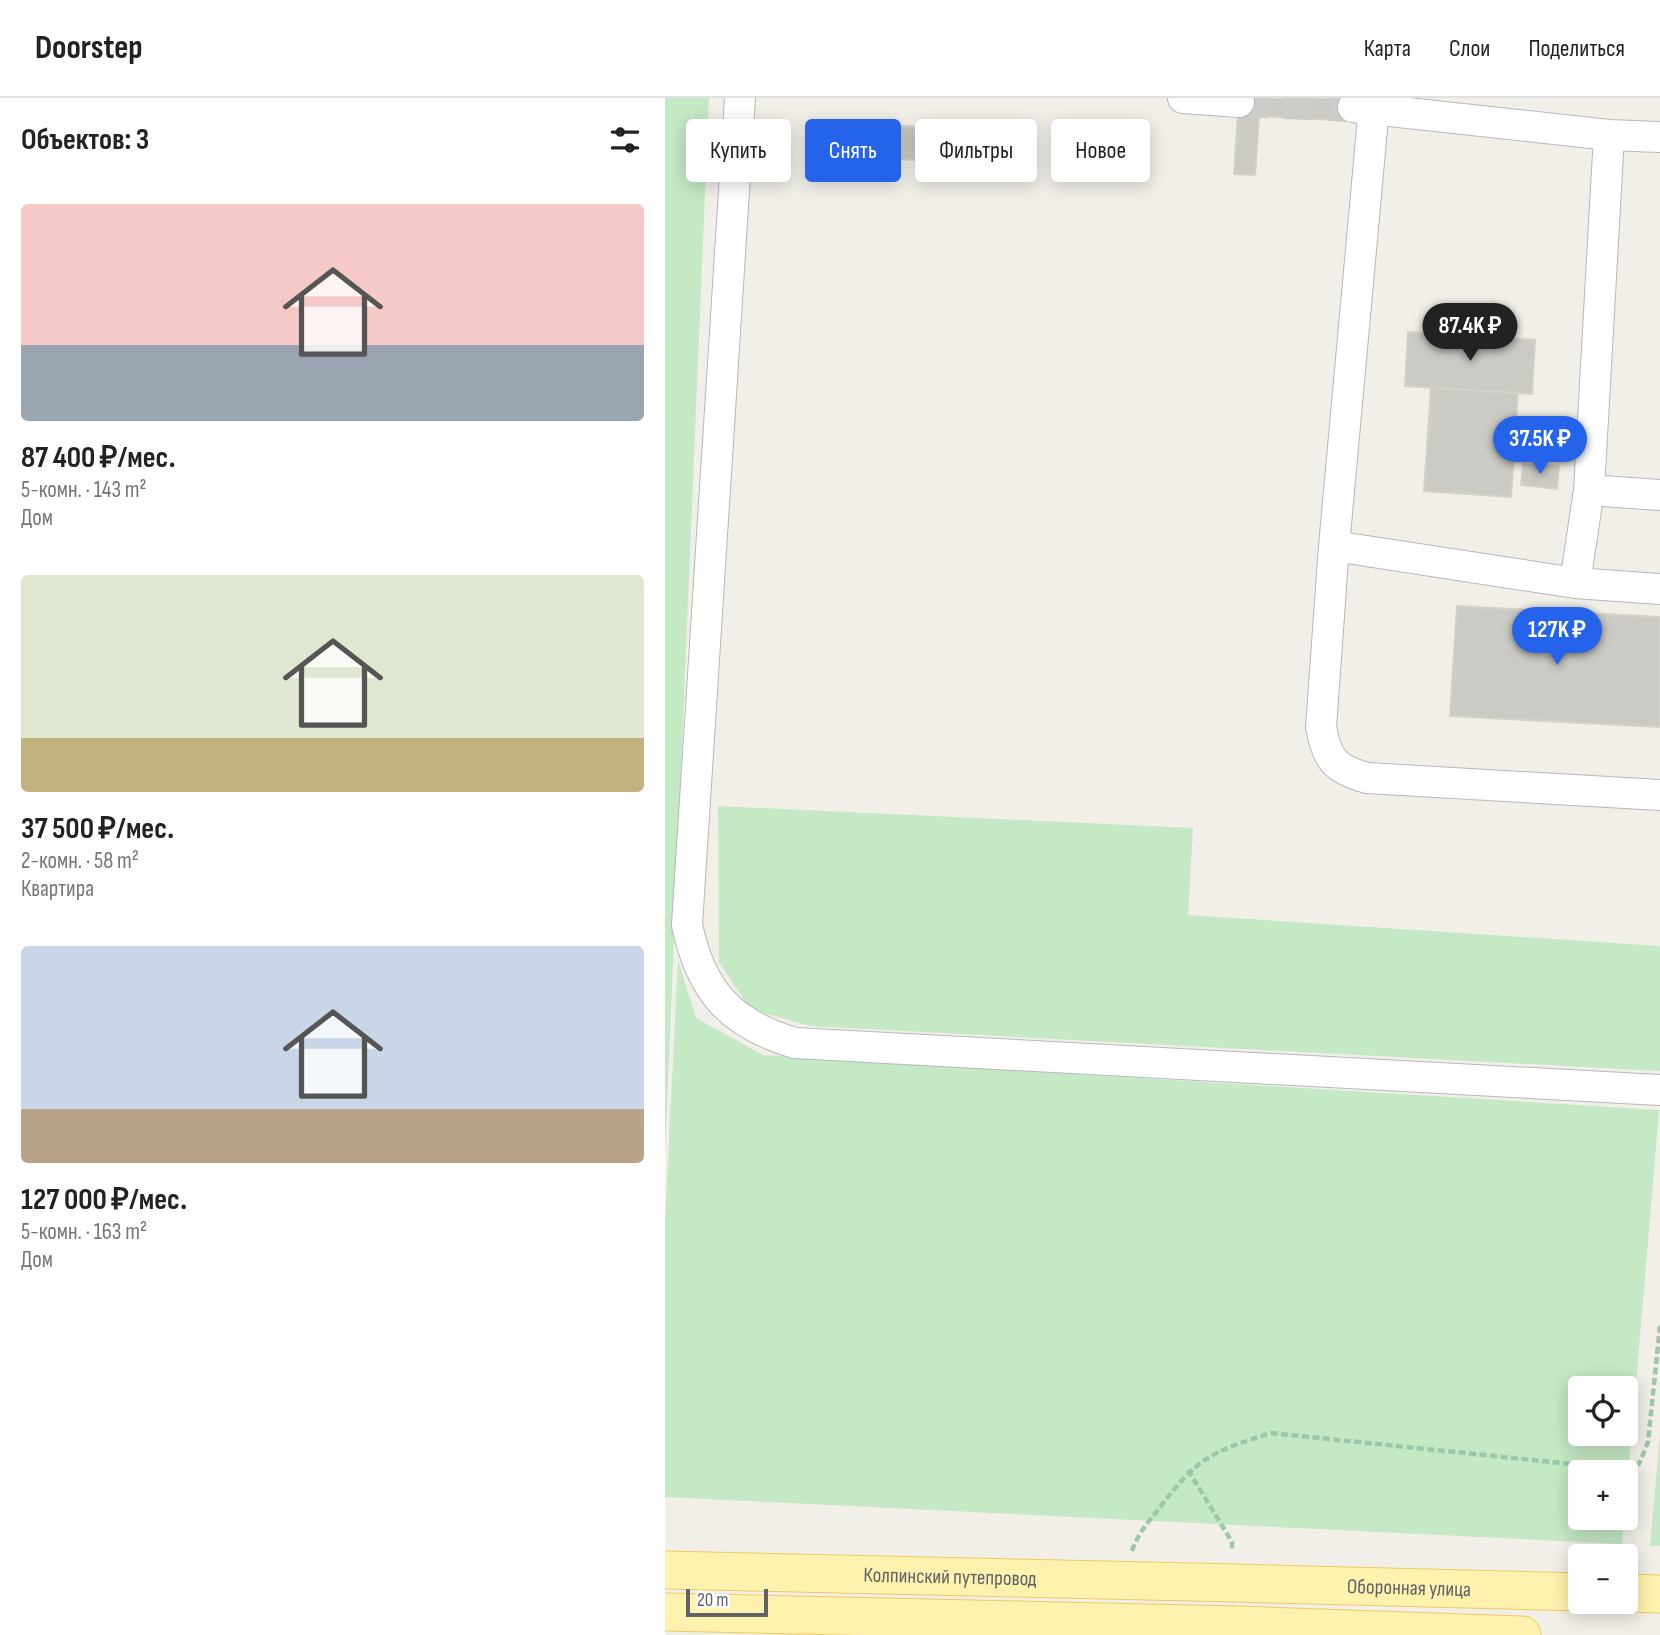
<!DOCTYPE html>
<html lang="ru">
<head>
<meta charset="utf-8">
<style>
  :root { --surface:#fff; --page:#f6f6f6; --text:#222; --muted:#767676; --line:#e0e0e0; --accent:#2563eb }
  body { margin:0; font-family:"Sofia Sans Condensed",sans-serif; background:var(--page); color:var(--text); height:100vh; display:flex; flex-direction:column; font-size:26px; white-space:nowrap }
  * { box-sizing:border-box; margin:0 }
  p { font-size:23px; color:var(--muted) }
  .icon { flex:none; width:38px; height:38px; fill:none; stroke:currentColor; stroke-width:2; stroke-linecap:round; stroke-linejoin:round }
  .map { position:relative; flex:1; overflow:hidden }
  .details { display:flex; flex-direction:column; background:var(--surface); width:665px }
  .details>* { flex:none }
  .top-card { position:absolute; left:21px; top:21px; width:665px; height:63px; display:flex; gap:14px }
  .fabs { position:absolute; left:903px; top:1278px; display:grid; gap:14px }
  .fabs a { display:grid; place-items:center; width:70px; height:70px; border-radius:7px; background:var(--surface); box-shadow:0 4px 18px #0003; font-size:35px }
  .scale { position:absolute; left:21px; bottom:18px; width:82px; box-sizing:border-box; padding-left:7px; border:4px solid #5f6368; border-top:0; font-size:19px; line-height:24px; white-space:nowrap; color:#5f6368; -webkit-text-stroke:5px #fff; paint-order:stroke }
  .price { position:absolute; translate:-50% -60px; padding:0 16px; border-radius:24px; background:var(--accent); color:#fff; font-size:23px; line-height:46px; filter:drop-shadow(0 2px 4px #0008) }
  .price::after { content:''; position:absolute; left:50%; top:42px; width:21px; height:16px; margin-left:-10px; background:inherit; clip-path:polygon(0 0,100% 0,50% 100%) }
  .price.selected { background:#222; color:#fff }
  ul { padding:0; list-style:none }
  li { display:grid; align-content:center; gap:14px; height:371px; padding:0 21px }
  li span { display:grid; place-items:center; height:217px; border-radius:7px; color:#555 }
  li>.icon { margin-inline-start:auto }
  span .icon { width:126px; height:126px; fill:#fffc; stroke-width:1 }
  li b { font-size:30px }
  h2 { display:flex; justify-content:space-between; align-items:center; height:84px; padding:0 21px; font-size:30px }
  .pill { padding:0 24px; border-radius:7px; background:var(--surface); box-shadow:0 4px 18px #0003; font-size:24px; line-height:63px }
  .pill.selected { background:var(--accent); color:#fff }
  header { display:flex; align-items:center; gap:42px; box-sizing:border-box; height:98px; padding:0 35px; background:var(--surface); border-bottom:2px solid var(--line) }
  header strong { font-size:33px }
  nav { display:flex; gap:38px; margin-inline-start:auto; font-size:24px }
  main { display:flex; flex:1; min-height:0 }
  .map>svg:first-child { display:block }
  .green { fill:#c5e8c5; fill-rule:evenodd }
  .building { fill:#cccac5; stroke:#d6d1c6; stroke-width:2 }
  .lines { fill:none; stroke-linecap:round; stroke-linejoin:round }
  .minor-tunnel { stroke:#ccccc8; stroke-width:30; stroke-dasharray:30 15; stroke-linecap:butt }
  .minor-casing { stroke:#b5b8bc; stroke-width:32 }
  .major-casing { stroke:#f2c960; stroke-width:39 }
  .path { stroke:#9cc7a9; stroke-width:4.5; stroke-dasharray:7 3.5; stroke-linecap:butt }
  .minor { stroke:#fff; stroke-width:30 }
  .major { stroke:#fff2af; stroke-width:37 }
  .major-bridge-casing { stroke:#f2c960; stroke-width:39; stroke-linecap:butt }
  .major-bridge { stroke:#fff2af; stroke-width:37 }
  .labels { text-anchor:middle; stroke-width:7; stroke-linejoin:round; paint-order:stroke }
  .street-label { font-size:21px; fill:#5f6368; stroke:#fff }
</style>
</head>
<body>
<header>
<strong>Doorstep</strong>
<nav><a>Карта</a><a>Слои</a><a>Поделиться</a></nav>
</header>
<main>
<section class="details">
<h2>Объектов: 3<svg class="icon" aria-label="filters" viewBox="0 0 24 24"><path d="M4 7h16M4 17h16"/><circle cx="9" cy="7" r="2"/><circle cx="15" cy="17" r="2"/></svg></h2>
<ul>
<li><span style="background:linear-gradient(#f6c9c9 65%,#9aa5b1 0)"><svg class="icon" aria-label="home" viewBox="0 0 24 24"><path d="M3 11l9-7 9 7M6 9v11h12V9"/></svg></span><div><b>87 400 ₽/мес.</b><p>5-комн. · 143 m²</p><p>Дом</p></div></li>
<li><span style="background:linear-gradient(#dfe7d0 75%,#c2b280 0)"><svg class="icon" aria-label="home" viewBox="0 0 24 24"><path d="M3 11l9-7 9 7M6 9v11h12V9"/></svg></span><div><b>37 500 ₽/мес.</b><p>2-комн. · 58 m²</p><p>Квартира</p></div></li>
<li><span style="background:linear-gradient(#c9d6e8 75%,#b9a48a 0)"><svg class="icon" aria-label="home" viewBox="0 0 24 24"><path d="M3 11l9-7 9 7M6 9v11h12V9"/></svg></span><div><b>127 000 ₽/мес.</b><p>5-комн. · 163 m²</p><p>Дом</p></div></li>
</ul>
</section>
<div class="map">
<svg width="995" height="1537" viewBox="0 0 995 1537">
  <rect width="100%" height="100%" fill="#f1efe8"/>
  <!-- green -->
  <path class="green" d="M 0,0 L 44,0 L 0,1055 Z
    M 53,708 L 528,730 L 523,817 L 995,848 L 995,973 L 145,928 L 85,911 L 54,864 Z
    M 13,863 L 31,920 L 98,957 L 994,1012 L 961,1405 L 961,1374 L 915,1374 L 915,1419 L 959,1419 L 957,1446 L 0,1399 L 0,1123 ZM 915,1290 L 961,1290 L 961,1335 L 915,1335 Z
    M 995,1336 L 995,1448 L 985,1448 Z"/>
  <!-- building -->
  <path class="building" d="M 574,0 L 688,0 L 687,23 L 594,18 L 590,77 L 569,76 Z
    M 207,26 L 252,29 L 250,62 L 205,59 Z
    M 743,234 L 870,242 L 867,296 L 740,288 Z
    M 766,290 L 853,295 L 846,399 L 759,393 Z
    M 858,365 L 894,368 L 892,391 L 856,387 Z
    M 792,508 L 995,519 L 995,629 L 785,618 Z"/>
  <g class="lines">
    <!-- minor-tunnel -->
    <path class="minor-tunnel" d="M 574,4 L 688,9"/>
    <!-- minor casing -->
    <g class="minor-casing">
      <path id="minor" d="M 75,0 L 22,827 C 36,893 65,926 130,945 L 995,992
        M 518,0 L 574,4
        M 688,9 L 944,37 L 995,39
        M 709,9 L 669,448 L 656,629 C 662,662 670,671 702,680 L 995,697
        M 924,392 L 995,397
        M 669,448 L 910,485 L 995,491
        M 910,485 L 924,392 L 944,37"/>
    </g>
    <!-- major casing -->
    <g class="major-casing">
      <g id="major">
        <path id="s1" d="M 571,1485 L 915,1494"/>
        <path d="M 961,1495 L 995,1496"/>
        <path d="M 571,1527 L 857,1537"/>
      </g>
    </g>
    <!-- path -->
    <path class="path" d="M 523,1372 L 567,1444 L 567,1453
      M 467,1453 C 473,1435 484,1423 496,1408 C 534,1358 547,1354 606,1335 L 945,1370 L 974,1366 L 983,1344 L 995,1228"/>
    <!-- minor -->
    <use href="#minor" class="minor"/>
    <!-- major -->
    <use href="#major" class="major"/>
    <!-- major-bridge casing -->
    <g class="major-bridge-casing">
      <g id="major-bridge">
        <path id="s2" d="M 0,1472 L 571,1485"/>
        <path d="M 0,1514 L 571,1527"/>
      </g>
    </g>
    <!-- major-bridge -->
    <use href="#major-bridge" class="major-bridge"/>
  </g>
  <g class="labels">
    <!-- street labels -->
    <g class="street-label">
      <text dy="7" stroke="none"><textPath href="#s2" startOffset="285">Колпинский путепровод</textPath></text>
      <text dy="7" stroke="none"><textPath href="#s1" startOffset="173">Оборонная улица</textPath></text>
    </g>
  </g>
</svg>
<div class="fabs">
<a><svg class="icon" aria-label="locate" viewBox="0 0 24 24"><circle cx="12" cy="12" r="6"/><path d="M12 2v4M12 18v4M2 12h4M18 12h4"/></svg></a>
<a>+</a>
<a>−</a>
</div>
<div class="scale">20 m</div>
<b class="price selected" style="left:805px;top:265px">87.4K ₽</b>
<b class="price" style="left:875px;top:378px">37.5K ₽</b>
<b class="price" style="left:892px;top:569px">127K ₽</b>
<div class="top-card">
<a class="pill">Купить</a>
<a class="pill selected">Снять</a>
<a class="pill">Фильтры</a>
<a class="pill">Новое</a>
</div>
</div>
</main>
</body>
</html>
